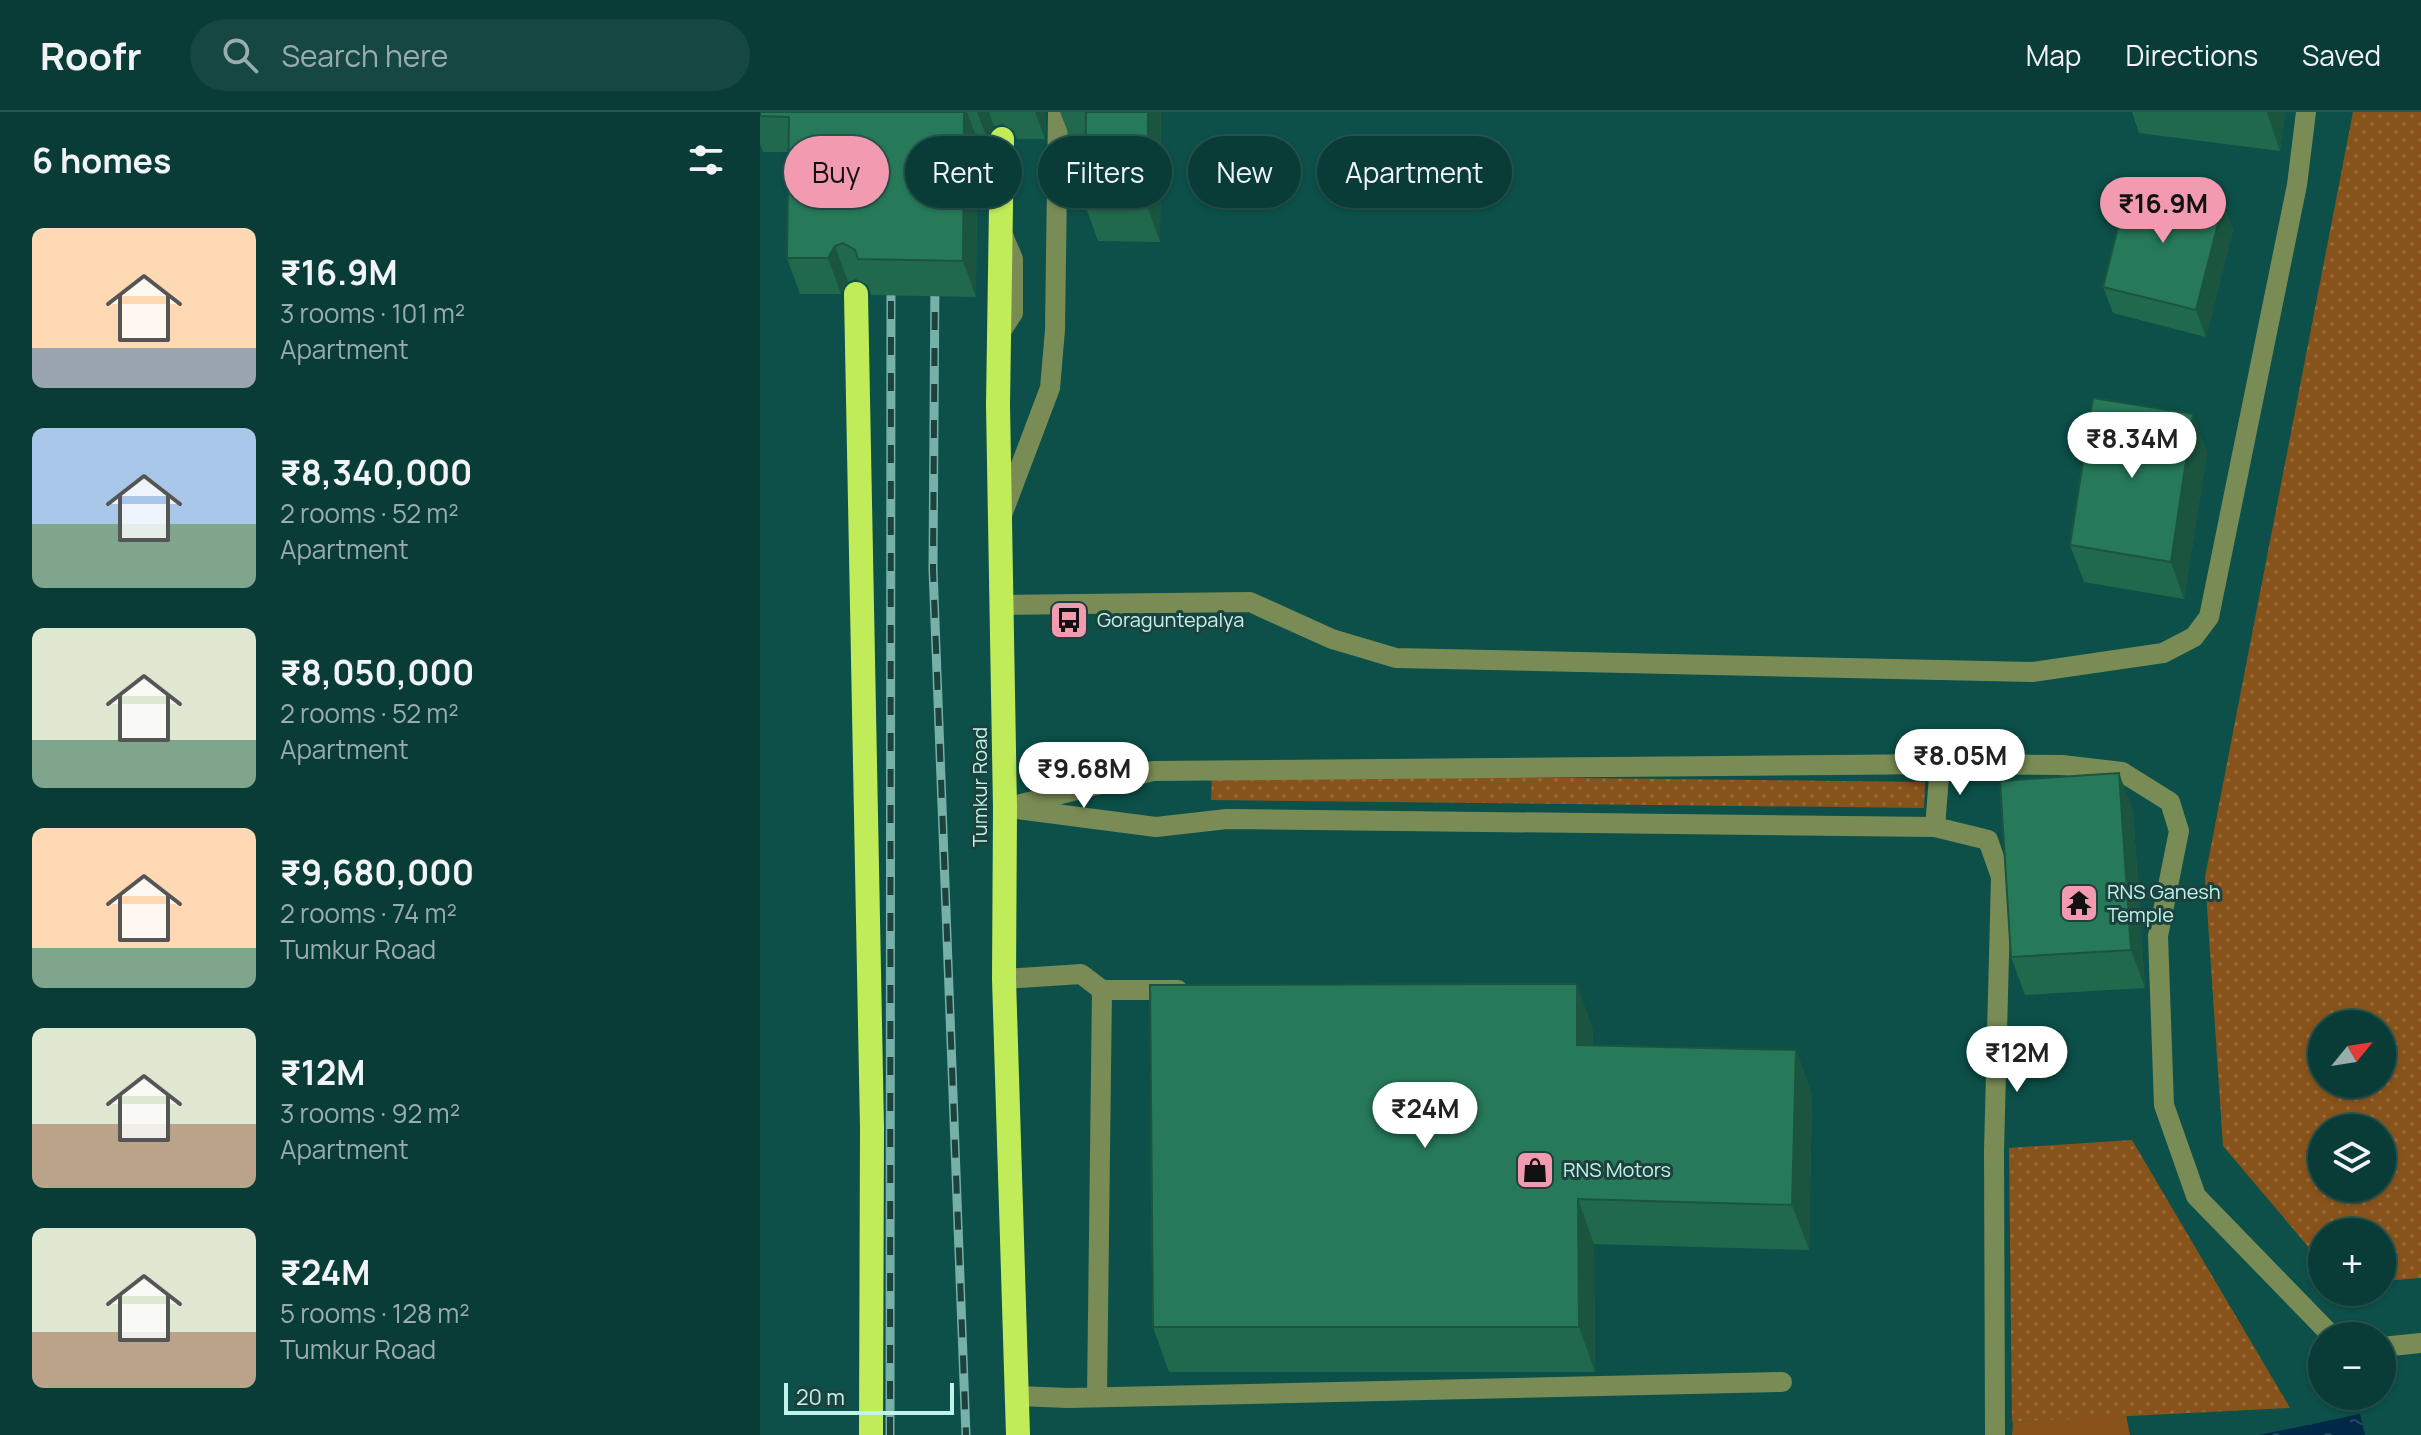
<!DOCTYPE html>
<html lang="en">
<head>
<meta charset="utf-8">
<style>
  :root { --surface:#093c37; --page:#174742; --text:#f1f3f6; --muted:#99adad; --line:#295652; --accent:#f29aaf }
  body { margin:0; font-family:Manrope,sans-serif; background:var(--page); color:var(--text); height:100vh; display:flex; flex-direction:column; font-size:30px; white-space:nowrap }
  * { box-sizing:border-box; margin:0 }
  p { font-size:26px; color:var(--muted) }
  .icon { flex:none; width:44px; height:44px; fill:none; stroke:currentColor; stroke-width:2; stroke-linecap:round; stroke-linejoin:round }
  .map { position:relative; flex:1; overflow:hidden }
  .drawer { display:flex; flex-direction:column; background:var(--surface); width:760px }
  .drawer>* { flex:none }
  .guide { position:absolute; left:24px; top:24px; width:760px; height:72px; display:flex; gap:16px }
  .needle { width:52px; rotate:60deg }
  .buttons { position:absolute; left:1548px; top:898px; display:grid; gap:16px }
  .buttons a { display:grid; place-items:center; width:88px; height:88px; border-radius:50%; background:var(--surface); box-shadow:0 2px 6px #0004,0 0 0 2px var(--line); font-size:40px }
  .scale { position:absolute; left:24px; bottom:20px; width:170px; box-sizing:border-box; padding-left:8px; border:4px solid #c0f4eb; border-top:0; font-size:22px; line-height:28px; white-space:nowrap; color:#c0f4eb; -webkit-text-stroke:6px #1d423d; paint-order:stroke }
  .price { position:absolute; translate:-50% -68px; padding:0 18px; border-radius:28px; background:#fff; color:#222; font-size:26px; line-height:52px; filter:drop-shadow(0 2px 4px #0008) }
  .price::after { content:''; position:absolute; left:50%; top:48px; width:24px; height:18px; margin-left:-12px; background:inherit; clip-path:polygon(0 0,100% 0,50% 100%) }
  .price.on { background:var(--accent); color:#111 }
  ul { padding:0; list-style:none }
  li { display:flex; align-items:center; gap:24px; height:200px; padding:0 32px }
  li span { display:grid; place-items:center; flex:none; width:224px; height:160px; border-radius:12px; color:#555 }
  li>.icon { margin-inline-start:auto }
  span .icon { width:96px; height:96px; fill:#fffc; stroke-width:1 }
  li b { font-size:34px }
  h2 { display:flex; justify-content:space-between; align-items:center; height:96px; padding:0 32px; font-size:34px }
  .chip { padding:0 28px; border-radius:36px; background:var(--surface); box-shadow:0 2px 6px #0004,0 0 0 2px var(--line); font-size:28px; line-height:72px }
  .chip.on { background:var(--accent); color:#111 }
  header { display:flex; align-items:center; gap:48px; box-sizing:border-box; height:112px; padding:0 40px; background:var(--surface); border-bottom:2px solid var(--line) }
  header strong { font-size:38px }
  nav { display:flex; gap:44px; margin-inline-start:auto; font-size:28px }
  .search { width:560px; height:72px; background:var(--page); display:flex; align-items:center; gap:20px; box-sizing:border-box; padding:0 28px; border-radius:44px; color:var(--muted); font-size:30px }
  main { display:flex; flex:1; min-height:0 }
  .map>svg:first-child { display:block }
  .grass { fill:#87531b }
  .park { fill:url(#park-dots); fill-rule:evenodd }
  .water { fill:url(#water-ripples) }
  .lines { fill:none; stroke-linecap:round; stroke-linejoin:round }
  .minor { stroke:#7a8c56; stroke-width:20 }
  .highway { stroke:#c1ec5a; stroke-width:24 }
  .rail-casing { stroke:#76b0a8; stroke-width:9 }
  .rail { stroke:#1d423d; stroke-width:6; stroke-dasharray:18; stroke-linecap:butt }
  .wall { fill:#21694d }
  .shaded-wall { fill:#1b553f }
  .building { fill:#267a5a; stroke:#1b553f; stroke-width:2 }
  .labels { text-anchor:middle; stroke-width:6; stroke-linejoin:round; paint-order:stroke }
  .poi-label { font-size:20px; fill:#c0f4eb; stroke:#1d423d; text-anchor:start }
  .street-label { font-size:20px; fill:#c0f4eb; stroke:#1d423d }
</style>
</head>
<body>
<header>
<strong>Roofr</strong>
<div class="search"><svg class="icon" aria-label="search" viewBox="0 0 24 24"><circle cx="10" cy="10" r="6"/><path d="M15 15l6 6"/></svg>Search here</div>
<nav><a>Map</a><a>Directions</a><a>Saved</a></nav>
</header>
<main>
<section class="drawer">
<h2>6 homes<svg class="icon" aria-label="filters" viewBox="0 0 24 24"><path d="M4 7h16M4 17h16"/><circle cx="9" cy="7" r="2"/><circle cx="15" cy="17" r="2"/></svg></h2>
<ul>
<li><span style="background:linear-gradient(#ffd9b3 75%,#9aa5b1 0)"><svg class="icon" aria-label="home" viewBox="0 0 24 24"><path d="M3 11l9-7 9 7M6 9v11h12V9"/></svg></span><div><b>₹16.9M</b><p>3 rooms · 101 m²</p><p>Apartment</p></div></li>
<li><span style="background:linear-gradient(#a9c7e8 60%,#7fa58c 0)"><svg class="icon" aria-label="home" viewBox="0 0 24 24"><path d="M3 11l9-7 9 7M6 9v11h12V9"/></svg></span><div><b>₹8,340,000</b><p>2 rooms · 52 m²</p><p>Apartment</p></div></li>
<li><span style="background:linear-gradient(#dfe7d0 70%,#7fa58c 0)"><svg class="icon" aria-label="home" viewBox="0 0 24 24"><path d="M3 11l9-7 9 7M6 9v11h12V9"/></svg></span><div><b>₹8,050,000</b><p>2 rooms · 52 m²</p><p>Apartment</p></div></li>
<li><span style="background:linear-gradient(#ffd9b3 75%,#7fa58c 0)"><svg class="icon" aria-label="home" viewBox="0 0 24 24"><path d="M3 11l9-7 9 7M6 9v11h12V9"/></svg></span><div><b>₹9,680,000</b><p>2 rooms · 74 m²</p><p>Tumkur Road</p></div></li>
<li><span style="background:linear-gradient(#dfe7d0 60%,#b9a48a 0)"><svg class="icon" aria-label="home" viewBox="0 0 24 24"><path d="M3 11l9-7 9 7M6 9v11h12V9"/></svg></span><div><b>₹12M</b><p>3 rooms · 92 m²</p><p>Apartment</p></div></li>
<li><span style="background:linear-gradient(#dfe7d0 65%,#b9a48a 0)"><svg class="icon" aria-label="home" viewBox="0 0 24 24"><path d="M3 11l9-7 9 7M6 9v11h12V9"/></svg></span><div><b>₹24M</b><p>5 rooms · 128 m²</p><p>Tumkur Road</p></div></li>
</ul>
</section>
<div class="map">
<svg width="1661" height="1323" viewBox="0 0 1661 1323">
  <defs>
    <pattern id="park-dots" width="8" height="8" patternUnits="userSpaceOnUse" patternTransform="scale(2)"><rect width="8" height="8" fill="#87531b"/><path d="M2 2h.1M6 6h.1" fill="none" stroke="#966c3c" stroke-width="1.8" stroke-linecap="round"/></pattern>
    <pattern id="water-ripples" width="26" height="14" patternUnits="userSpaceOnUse" patternTransform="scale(2)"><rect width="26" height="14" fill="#002947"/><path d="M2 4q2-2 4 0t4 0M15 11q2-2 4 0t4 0" fill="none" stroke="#234962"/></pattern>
  </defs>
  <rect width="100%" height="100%" fill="#0c5049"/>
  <!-- grass -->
  <path class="grass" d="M 1366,1303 L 1370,1323 L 1252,1323 L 1253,1310 Z"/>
  <!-- park -->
  <path class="park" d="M 1593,0 L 1661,0 L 1661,1166 L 1622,1169 L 1622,1120 L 1562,1120 L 1562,1151 L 1463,1034 L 1445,765 ZM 1562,912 L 1622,912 L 1622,972 L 1562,972 ZM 1562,1016 L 1622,1016 L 1622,1076 L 1562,1076 Z
    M 452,662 L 1165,670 L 1164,696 L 451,688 Z
    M 1372,1028 L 1530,1296 L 1252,1310 L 1249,1036 Z"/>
  <!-- water -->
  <path class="water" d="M 1600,1302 L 1605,1323 L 1499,1323 Z"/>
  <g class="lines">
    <!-- minor -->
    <path class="minor" d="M 240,221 L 253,201 L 253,147 L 242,121
      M 242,403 L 290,276 L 295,218 L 298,0
      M 242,493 L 490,490 L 572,527 L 636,546 L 1272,560 L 1403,541 L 1434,525 L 1449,505 L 1537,73 L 1546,0
      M 245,696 L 393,659 L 1180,652 L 1302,653 L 1362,660 L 1410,690 L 1419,719 L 1398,824 L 1404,993 L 1436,1084 L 1572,1224
      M 257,697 L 396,715 L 467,707 L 1175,715 L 1228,728 L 1241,765 L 1234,1039 L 1235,1323
      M 1175,715 L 1180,652
      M 244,867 L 321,862 L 342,878 L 337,1285
      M 342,878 L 418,878
      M 1622,1235 L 1661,1231
      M 258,1284 L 308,1286 L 1022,1270"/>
    <!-- highway -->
    <path class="highway" d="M 242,27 L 238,293 L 245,696 L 244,867 L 258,1323
      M 96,182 L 112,1016 L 111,1323"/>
    <!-- rail casing -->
    <g class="rail-casing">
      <path id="rail" d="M 175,164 L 173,457 L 206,1323
        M 130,1323 L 131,159"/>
    </g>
    <!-- rail -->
    <use href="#rail" class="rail"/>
  </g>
  <!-- wall -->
  <path class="wall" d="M 0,0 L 286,0 L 285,27 L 257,27 L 254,19 L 243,12 L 234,14 L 227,26 L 217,26 L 216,185 L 111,183 L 108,173 L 96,167 L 88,170 L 81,182 L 40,182 L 27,146 L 28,40 L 3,40 L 0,32 Z
    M 300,0 L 401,0 L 400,130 L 338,129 L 325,93 L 325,28 L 311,28 Z
    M 1372,0 L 1525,0 L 1520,39 L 1379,21 Z
    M 1463,92 L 1473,118 L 1446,225 L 1353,201 L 1343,175 Z
    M 1447,340 L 1424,487 L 1324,470 L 1310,433 Z
    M 1373,699 L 1385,876 L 1265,883 L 1251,845 Z
    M 833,917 L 833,933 L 1036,938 L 1052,983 L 1049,1138 L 834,1132 L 835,1260 L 409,1260 L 393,1215 Z"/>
  <!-- shaded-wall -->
  <path class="shaded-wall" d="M 204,0 L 207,0 L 217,26 L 216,185 L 203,149 Z
    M 217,0 L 229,0 L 234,14 L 227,26 Z
    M 275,0 L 286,0 L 285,27 Z
    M 388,0 L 401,0 L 400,130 L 387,94 Z
    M 1507,0 L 1525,0 L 1520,39 L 1507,1 Z
    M 1463,92 L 1473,118 L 1446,225 L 1436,198 Z
    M 75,134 L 88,170 L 81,182 L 68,146 Z
    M 1433,302 L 1447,340 L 1424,487 L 1411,450 Z
    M 1359,661 L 1373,699 L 1385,876 L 1371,838 Z
    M 817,872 L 833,917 L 834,978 L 817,933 Z
    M 1036,938 L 1052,983 L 1049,1138 L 1032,1093 Z
    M 818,1087 L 834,1132 L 835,1260 L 819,1215 Z"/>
  <!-- building -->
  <path class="building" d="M 0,0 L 204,0 L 203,149 L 98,147 L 95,138 L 83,131 L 75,134 L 68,146 L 27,146 L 29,5 L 0,4 Z
    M 326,0 L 388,0 L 387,94 L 325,93 Z
    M 1370,68 L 1463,92 L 1436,198 L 1343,175 Z
    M 1333,286 L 1433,302 L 1411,450 L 1310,433 Z
    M 1359,661 L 1371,838 L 1251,845 L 1240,669 Z
    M 817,872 L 817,933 L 1036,938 L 1032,1093 L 818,1087 L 819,1215 L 393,1215 L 390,873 Z"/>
  <!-- icons -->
  <defs>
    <g id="bus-square" transform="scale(2)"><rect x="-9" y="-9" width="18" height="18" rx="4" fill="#f29aaf" stroke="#1d423d"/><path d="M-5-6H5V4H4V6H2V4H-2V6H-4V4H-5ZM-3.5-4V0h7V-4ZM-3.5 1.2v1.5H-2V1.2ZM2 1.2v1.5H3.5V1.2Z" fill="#111"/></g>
    <g id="temple-square" transform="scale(2)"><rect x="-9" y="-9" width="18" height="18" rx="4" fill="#f29aaf" stroke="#1d423d"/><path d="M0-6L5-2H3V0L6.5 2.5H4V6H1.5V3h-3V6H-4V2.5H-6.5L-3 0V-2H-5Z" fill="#111"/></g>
    <g id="shop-square" transform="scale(2)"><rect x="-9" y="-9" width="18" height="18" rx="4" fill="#f29aaf" stroke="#1d423d"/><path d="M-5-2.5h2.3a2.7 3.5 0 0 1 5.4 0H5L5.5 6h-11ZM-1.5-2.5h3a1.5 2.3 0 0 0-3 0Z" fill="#111"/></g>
  </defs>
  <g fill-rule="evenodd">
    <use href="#bus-square" x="309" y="508"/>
    <use href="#temple-square" x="1319" y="791"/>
    <use href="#shop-square" x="775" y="1058"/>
  </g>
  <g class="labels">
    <!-- poi labels -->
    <g class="poi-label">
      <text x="337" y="515">Goraguntepalya</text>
      <text x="1347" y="787">RNS Ganesh<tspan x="1347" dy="23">Temple</tspan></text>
      <text x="803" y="1065">RNS Motors</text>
    </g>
    <!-- street labels -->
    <g class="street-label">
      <text transform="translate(220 675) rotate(-90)" y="7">Tumkur Road</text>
    </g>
  </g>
</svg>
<div class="buttons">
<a><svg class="needle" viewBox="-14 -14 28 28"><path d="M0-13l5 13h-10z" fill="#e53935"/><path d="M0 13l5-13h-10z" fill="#99adad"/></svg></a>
<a><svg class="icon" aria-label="layers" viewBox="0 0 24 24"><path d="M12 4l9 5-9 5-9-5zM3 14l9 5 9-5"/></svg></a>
<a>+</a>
<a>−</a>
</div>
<div class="scale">20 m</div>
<b class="price on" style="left:1403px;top:133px">₹16.9M</b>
<b class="price" style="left:1372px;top:368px">₹8.34M</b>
<b class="price" style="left:1200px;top:685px">₹8.05M</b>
<b class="price" style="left:324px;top:698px">₹9.68M</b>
<b class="price" style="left:1257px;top:982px">₹12M</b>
<b class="price" style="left:665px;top:1038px">₹24M</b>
<div class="guide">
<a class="chip on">Buy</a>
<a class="chip">Rent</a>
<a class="chip">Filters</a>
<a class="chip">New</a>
<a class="chip">Apartment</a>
</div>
</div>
</main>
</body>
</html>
